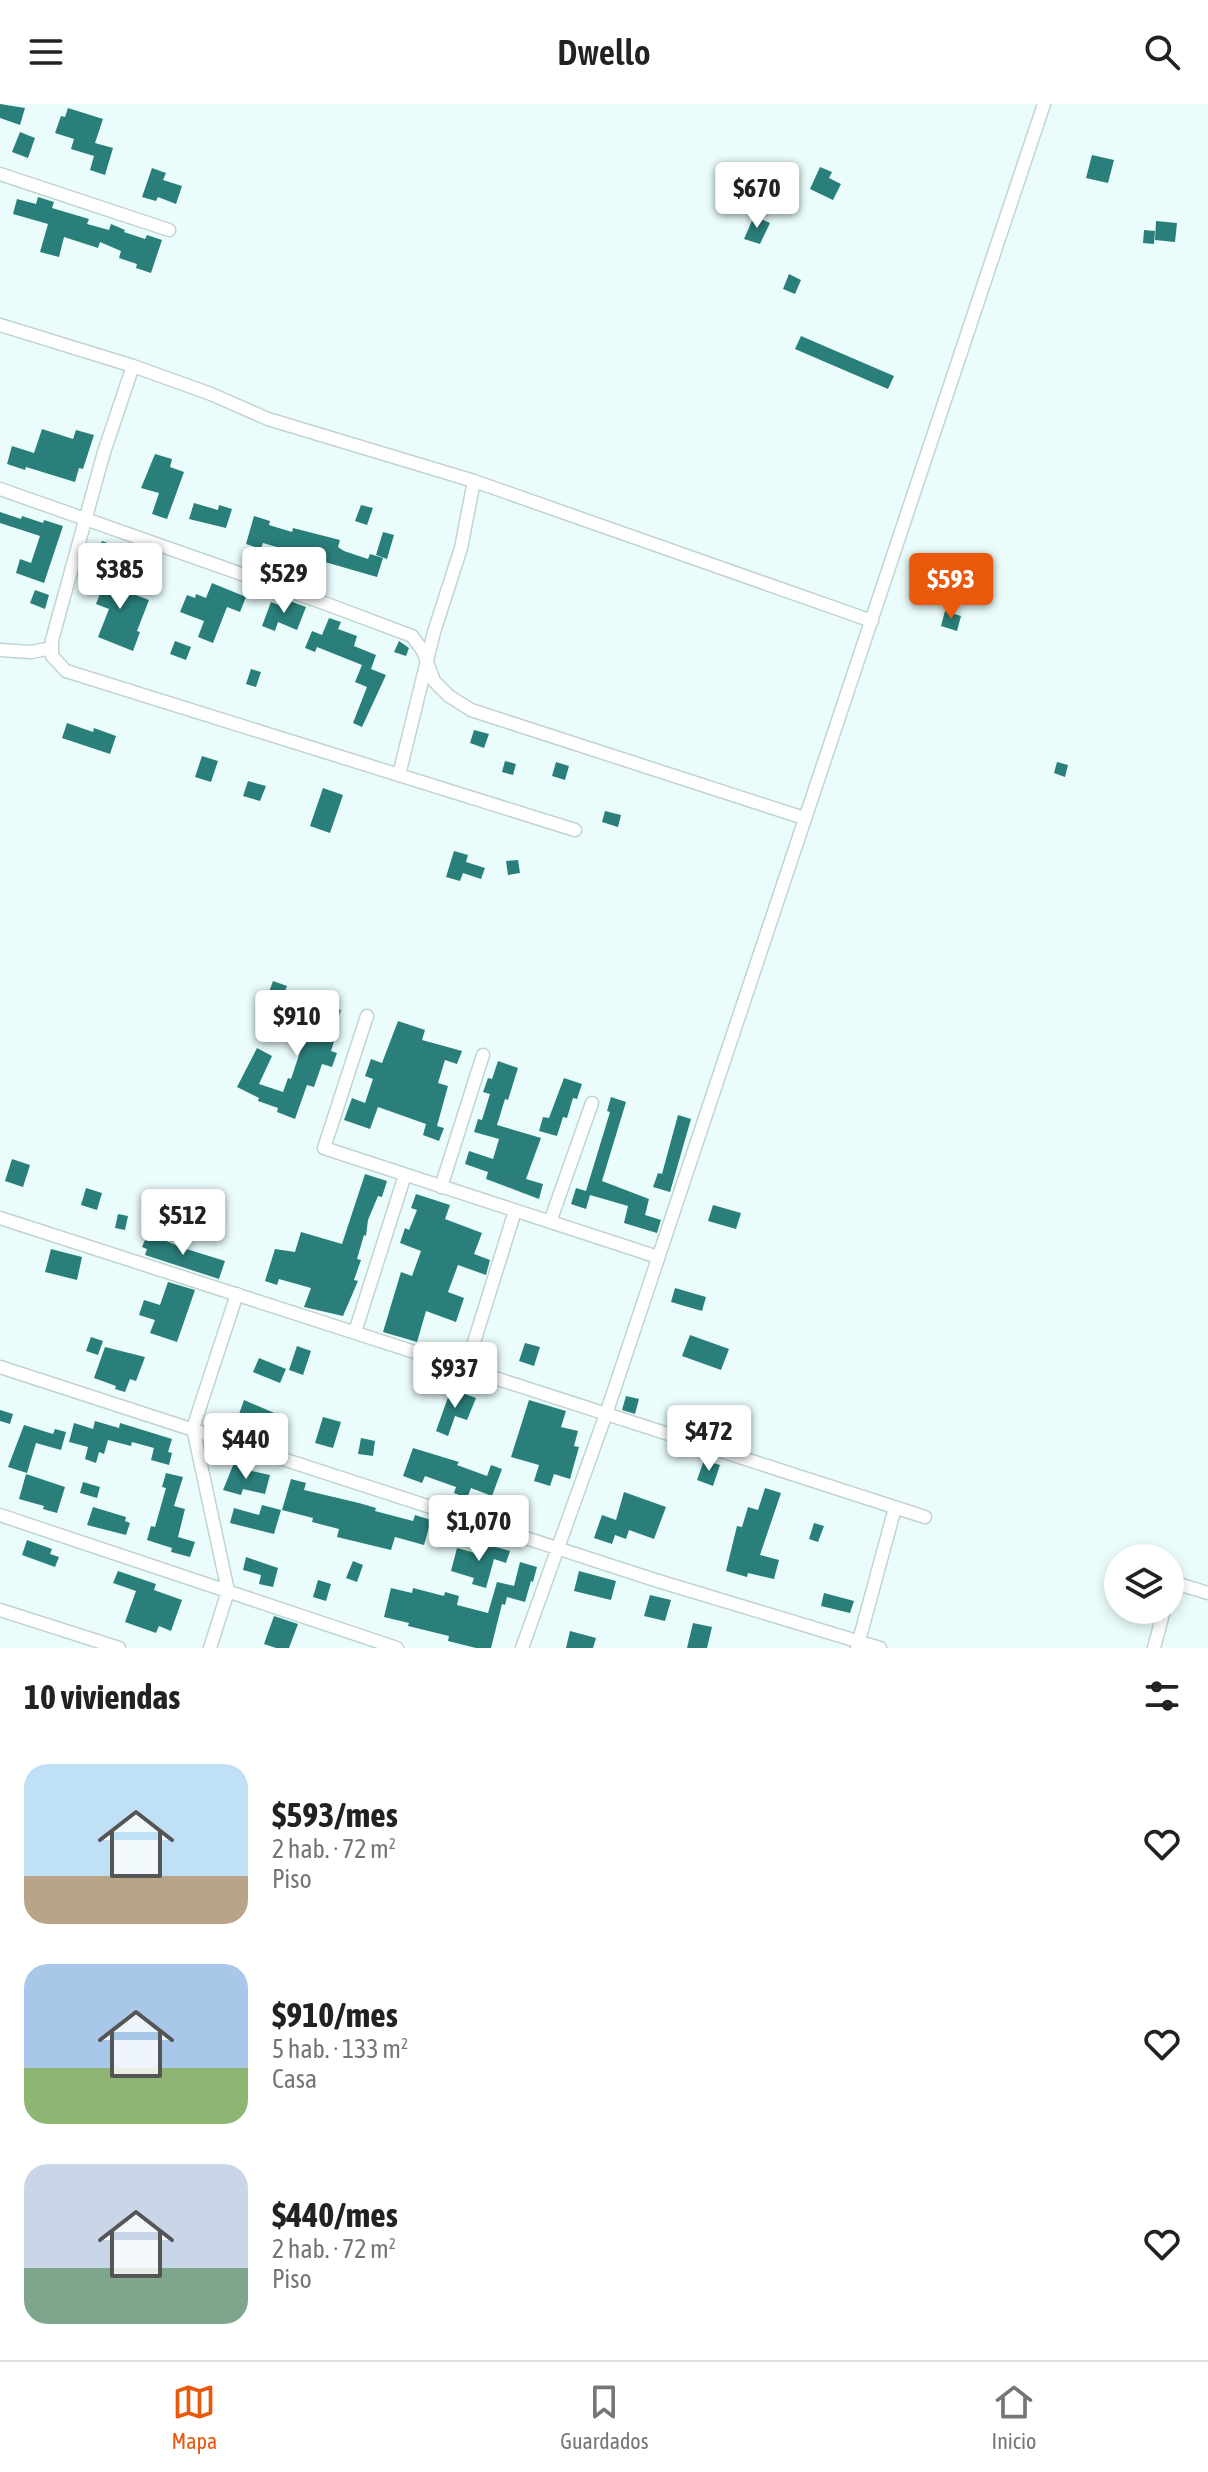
<!DOCTYPE html>
<html lang="es">
<head>
<meta charset="utf-8">
<style>
  :root { --surface:#fff; --page:#f6f6f6; --text:#222; --muted:#767676; --line:#e0e0e0; --accent:#ea580c }
  body { margin:0; font-family:"Asap Condensed",sans-serif; background:var(--page); color:var(--text); height:100vh; display:flex; flex-direction:column; font-size:30px; white-space:nowrap }
  * { box-sizing:border-box; margin:0 }
  p { font-size:26px; color:var(--muted) }
  .icon { flex:none; width:44px; height:44px; fill:none; stroke:currentColor; stroke-width:2; stroke-linecap:round; stroke-linejoin:round }
  .map { position:relative; height:1544px; overflow:hidden }
  .drawer { display:flex; flex-direction:column; background:var(--surface); flex:1 }
  .drawer>* { flex:none }
  .buttons { position:absolute; left:1104px; top:1440px; display:grid; gap:16px }
  .buttons a { display:grid; place-items:center; width:80px; height:80px; border-radius:50%; background:var(--surface); box-shadow:0 4px 12px #0003; font-size:40px }
  .price { position:absolute; translate:-50% -68px; padding:0 18px; border-radius:8px; background:#fff; color:#222; font-size:26px; line-height:52px; filter:drop-shadow(0 2px 4px #0008) }
  .price::after { content:''; position:absolute; left:50%; top:48px; width:24px; height:18px; margin-left:-12px; background:inherit; clip-path:polygon(0 0,100% 0,50% 100%) }
  .price.on { background:var(--accent); color:#fff }
  ul { padding:0; list-style:none }
  li { display:flex; align-items:center; gap:24px; height:200px; padding:0 24px }
  li span { display:grid; place-items:center; flex:none; width:224px; height:160px; border-radius:24px; color:#555 }
  li>.icon { margin-inline-start:auto }
  span .icon { width:96px; height:96px; fill:#fffc; stroke-width:1 }
  li b { font-size:34px }
  h2 { display:flex; justify-content:space-between; align-items:center; height:96px; padding:0 24px; font-size:34px }
  header { display:flex; justify-content:space-between; align-items:center; height:104px; padding:0 24px; background:var(--surface); font-size:36px; font-weight:600 }
  .dock { display:flex; justify-content:space-around; align-items:center; height:112px; border-top:2px solid var(--line); background:var(--surface); font-size:22px; color:var(--muted) }
  .dock a { display:grid; justify-items:center; gap:4px }
  .dock .on { color:var(--accent) }
  .map>svg:first-child { display:block }
  .building { fill:#2a7f7a }
  .lines { fill:none; stroke-linecap:round; stroke-linejoin:round }
  .street-casing { stroke:#c1d4d2; stroke-width:15 }
  .street { stroke:#fff; stroke-width:12 }
</style>
</head>
<body>
<header><svg class="icon" aria-label="menu" viewBox="0 0 24 24"><path d="M4 6h16M4 12h16M4 18h16"/></svg>Dwello<svg class="icon" aria-label="search" viewBox="0 0 24 24"><circle cx="10" cy="10" r="6"/><path d="M15 15l6 6"/></svg></header>
<div class="map">
<svg width="1208" height="1544" viewBox="0 0 1208 1544">
  <rect width="100%" height="100%" fill="#eafdfc"/>
  <!-- building -->
  <path class="building" d="M 0,0 L 25,4 L 20,21 L 0,14 Z
    M 68,4 L 103,15 L 95,39 L 113,44 L 105,71 L 90,66 L 94,52 L 71,45 L 74,35 L 55,29 L 61,12 L 65,13 Z
    M 20,28 L 35,34 L 28,54 L 12,48 Z
    M 1092,51 L 1114,56 L 1108,79 L 1086,74 Z
    M 820,63 L 832,68 L 829,74 L 841,80 L 833,96 L 810,85 Z
    M 152,64 L 166,69 L 163,76 L 182,82 L 176,100 L 158,93 L 156,97 L 142,93 Z
    M 38,93 L 54,98 L 52,104 L 89,115 L 87,120 L 109,126 L 111,120 L 125,126 L 124,128 L 145,135 L 147,131 L 162,136 L 151,169 L 136,164 L 137,160 L 119,154 L 121,147 L 100,138 L 98,144 L 64,133 L 59,153 L 40,148 L 48,120 L 13,110 L 17,95 L 36,100 Z
    M 754,112 L 770,119 L 760,140 L 744,135 Z
    M 1156,117 L 1177,119 L 1175,138 L 1155,136 Z
    M 1144,126 L 1155,127 L 1154,140 L 1143,139 Z
    M 789,170 L 801,176 L 795,190 L 783,185 Z
    M 801,232 L 894,272 L 888,285 L 795,245 Z
    M 42,325 L 73,335 L 76,326 L 94,331 L 83,365 L 79,364 L 75,378 L 26,363 L 25,366 L 7,360 L 12,342 L 34,349 Z
    M 155,350 L 172,355 L 170,363 L 184,368 L 167,415 L 152,410 L 159,389 L 141,384 Z
    M 194,399 L 218,406 L 219,401 L 232,405 L 226,424 L 189,415 Z
    M 361,401 L 373,404 L 367,421 L 355,417 Z
    M 0,408 L 21,415 L 22,412 L 43,419 L 44,416 L 63,422 L 44,479 L 16,469 L 20,455 L 31,459 L 40,432 L 0,419 Z
    M 254,412 L 270,417 L 269,421 L 292,428 L 293,424 L 340,436 L 338,443 L 344,447 L 368,455 L 370,450 L 383,454 L 377,473 L 325,458 L 326,455 L 302,448 L 301,450 L 263,439 L 261,445 L 246,440 Z
    M 383,428 L 394,431 L 387,455 L 376,451 Z
    M 102,437 L 118,443 L 113,456 L 97,450 Z
    M 106,460 L 123,466 L 117,484 L 149,496 L 137,527 L 140,528 L 133,547 L 98,533 L 109,505 L 96,500 L 104,479 L 100,477 Z
    M 212,479 L 246,493 L 240,508 L 227,503 L 213,539 L 198,533 L 204,517 L 180,508 L 187,491 L 195,494 L 196,490 L 206,494 Z
    M 35,486 L 49,491 L 45,505 L 30,499 Z
    M 287,496 L 306,503 L 297,526 L 278,518 L 275,527 L 262,522 L 271,498 L 284,503 Z
    M 945,507 L 961,512 L 957,527 L 941,522 Z
    M 329,514 L 341,518 L 338,525 L 357,532 L 354,542 L 376,551 L 371,565 L 386,571 L 362,623 L 353,619 L 367,583 L 355,578 L 362,561 L 317,543 L 315,548 L 305,544 L 312,527 L 322,531 Z
    M 175,537 L 191,543 L 186,556 L 170,550 Z
    M 399,537 L 409,544 L 406,552 L 394,548 Z
    M 251,565 L 261,568 L 256,583 L 246,580 Z
    M 67,619 L 93,628 L 94,624 L 116,632 L 110,650 L 62,634 Z
    M 474,626 L 489,630 L 484,644 L 470,639 Z
    M 202,652 L 218,657 L 211,678 L 195,673 Z
    M 505,657 L 516,660 L 513,671 L 502,668 Z
    M 556,658 L 569,662 L 565,676 L 552,672 Z
    M 1057,658 L 1068,661 L 1065,673 L 1054,669 Z
    M 248,677 L 266,682 L 260,697 L 243,692 Z
    M 323,684 L 343,691 L 330,729 L 310,722 Z
    M 605,707 L 621,711 L 618,723 L 602,718 Z
    M 454,747 L 468,751 L 466,758 L 485,764 L 481,775 L 463,769 L 460,777 L 446,773 Z
    M 518,756 L 520,769 L 508,771 L 506,757 Z
    M 273,877 L 287,882 L 282,895 L 268,891 Z
    M 309,896 L 341,906 L 335,924 L 338,925 L 331,947 L 337,949 L 332,963 L 322,960 L 314,983 L 307,981 L 295,1015 L 277,1008 L 278,1004 L 258,997 L 259,994 L 237,983 L 257,944 L 272,952 L 259,980 L 283,988 L 288,974 L 291,975 L 306,930 L 277,920 L 282,905 L 304,912 Z
    M 398,917 L 425,926 L 422,936 L 462,947 L 457,960 L 445,956 L 438,979 L 448,982 L 437,1022 L 444,1024 L 439,1037 L 423,1031 L 426,1020 L 378,1003 L 370,1025 L 344,1016 L 352,994 L 365,999 L 373,975 L 365,972 L 371,955 L 382,959 Z
    M 498,957 L 518,964 L 508,996 L 505,995 L 497,1021 L 541,1034 L 526,1075 L 543,1080 L 539,1095 L 486,1075 L 488,1068 L 465,1060 L 469,1047 L 493,1055 L 499,1035 L 474,1028 L 478,1015 L 482,1016 L 490,990 L 483,988 L 488,974 L 492,975 Z
    M 564,974 L 582,980 L 577,995 L 573,994 L 567,1014 L 563,1013 L 557,1032 L 539,1027 L 543,1013 L 549,1014 Z
    M 611,993 L 626,998 L 602,1077 L 649,1095 L 645,1111 L 661,1116 L 657,1129 L 624,1119 L 628,1102 L 590,1091 L 586,1105 L 571,1100 L 576,1084 L 586,1087 L 610,1008 L 607,1007 Z
    M 678,1011 L 691,1015 L 670,1088 L 653,1083 L 658,1069 L 662,1070 Z
    M 12,1055 L 30,1061 L 23,1083 L 5,1077 Z
    M 365,1070 L 387,1077 L 382,1093 L 378,1092 L 368,1116 L 366,1132 L 364,1131 L 357,1155 L 361,1156 L 354,1176 L 358,1177 L 343,1212 L 304,1203 L 311,1184 L 279,1175 L 277,1181 L 265,1177 L 275,1145 L 295,1148 L 301,1128 L 342,1140 Z
    M 86,1084 L 102,1089 L 97,1106 L 81,1101 Z
    M 416,1090 L 450,1101 L 445,1115 L 482,1129 L 474,1150 L 490,1156 L 486,1171 L 458,1161 L 448,1188 L 464,1194 L 456,1218 L 426,1207 L 417,1238 L 383,1228 L 401,1168 L 412,1172 L 421,1147 L 400,1139 L 405,1124 L 409,1126 L 417,1106 L 411,1104 Z
    M 713,1101 L 741,1109 L 736,1125 L 708,1117 Z
    M 118,1110 L 128,1112 L 125,1126 L 115,1124 Z
    M 148,1129 L 180,1143 L 225,1157 L 219,1175 L 145,1151 L 147,1145 L 142,1143 Z
    M 51,1145 L 82,1153 L 77,1176 L 45,1168 Z
    M 168,1178 L 195,1186 L 177,1238 L 150,1229 L 155,1216 L 139,1211 L 144,1196 L 160,1201 Z
    M 675,1184 L 706,1193 L 702,1207 L 671,1198 Z
    M 690,1231 L 729,1245 L 721,1266 L 682,1252 Z
    M 91,1233 L 103,1237 L 98,1251 L 86,1247 Z
    M 525,1239 L 540,1243 L 534,1262 L 519,1257 Z
    M 297,1242 L 311,1247 L 303,1271 L 289,1266 Z
    M 105,1243 L 145,1253 L 136,1277 L 130,1275 L 125,1288 L 115,1285 L 116,1282 L 94,1274 Z
    M 259,1254 L 286,1265 L 280,1279 L 253,1268 Z
    M 451,1285 L 476,1294 L 467,1316 L 455,1312 L 448,1332 L 436,1327 Z
    M 626,1292 L 639,1295 L 635,1310 L 622,1306 Z
    M 244,1296 L 279,1311 L 274,1328 L 237,1316 Z
    M 529,1296 L 566,1307 L 561,1323 L 578,1327 L 574,1342 L 579,1343 L 570,1375 L 554,1370 L 550,1382 L 534,1377 L 539,1361 L 511,1353 Z
    M 0,1306 L 13,1310 L 10,1320 L 0,1317 Z
    M 323,1313 L 341,1318 L 333,1344 L 315,1339 Z
    M 95,1317 L 119,1324 L 120,1319 L 172,1335 L 168,1348 L 172,1349 L 169,1361 L 151,1356 L 154,1344 L 132,1338 L 131,1342 L 108,1336 L 104,1350 L 99,1348 L 96,1359 L 85,1355 L 88,1343 L 69,1338 L 74,1319 L 93,1325 Z
    M 24,1321 L 53,1330 L 55,1325 L 66,1328 L 61,1346 L 36,1339 L 27,1369 L 8,1363 Z
    M 361,1334 L 375,1337 L 373,1352 L 358,1350 Z
    M 413,1344 L 459,1358 L 457,1361 L 487,1372 L 491,1361 L 502,1365 L 492,1392 L 471,1384 L 467,1394 L 454,1389 L 456,1383 L 425,1372 L 422,1379 L 403,1372 Z
    M 704,1356 L 720,1361 L 713,1382 L 697,1376 Z
    M 234,1359 L 248,1363 L 247,1366 L 270,1371 L 265,1390 L 243,1385 L 241,1391 L 223,1386 Z
    M 166,1369 L 183,1373 L 174,1402 L 185,1405 L 178,1433 L 195,1438 L 190,1453 L 171,1448 L 172,1444 L 147,1436 L 151,1422 L 155,1423 L 166,1384 L 162,1383 Z
    M 26,1370 L 65,1383 L 57,1409 L 43,1405 L 44,1402 L 19,1395 Z
    M 291,1375 L 306,1379 L 304,1386 L 359,1399 L 376,1404 L 375,1407 L 413,1417 L 415,1411 L 431,1416 L 424,1441 L 395,1433 L 391,1446 L 337,1433 L 339,1425 L 312,1418 L 313,1414 L 282,1406 Z
    M 83,1378 L 100,1383 L 97,1394 L 80,1389 Z
    M 765,1384 L 781,1389 L 760,1451 L 779,1456 L 774,1475 L 748,1469 L 747,1473 L 726,1467 L 737,1422 L 742,1423 L 748,1403 L 758,1406 Z
    M 624,1388 L 666,1403 L 654,1435 L 629,1426 L 626,1435 L 615,1431 L 612,1440 L 594,1434 L 602,1411 L 616,1416 Z
    M 262,1401 L 281,1406 L 274,1430 L 230,1419 L 234,1404 L 259,1411 Z
    M 93,1403 L 126,1413 L 125,1417 L 130,1419 L 126,1431 L 87,1421 Z
    M 814,1419 L 824,1422 L 818,1438 L 809,1435 Z
    M 27,1436 L 52,1445 L 50,1450 L 59,1453 L 55,1463 L 22,1451 Z
    M 478,1438 L 510,1447 L 506,1459 L 494,1455 L 486,1484 L 472,1480 L 474,1474 L 451,1467 L 457,1444 L 475,1449 Z
    M 246,1453 L 278,1464 L 273,1483 L 259,1480 L 261,1471 L 243,1466 Z
    M 353,1457 L 363,1461 L 357,1478 L 346,1474 Z
    M 520,1458 L 537,1463 L 533,1478 L 531,1477 L 525,1498 L 507,1493 L 505,1501 L 502,1500 L 491,1544 L 476,1544 L 448,1537 L 449,1532 L 408,1522 L 409,1519 L 384,1513 L 391,1484 L 412,1489 L 413,1484 L 444,1492 L 445,1488 L 459,1492 L 457,1501 L 488,1509 L 497,1478 L 514,1482 Z
    M 118,1467 L 156,1480 L 154,1486 L 182,1496 L 171,1527 L 159,1522 L 156,1529 L 125,1518 L 136,1487 L 113,1479 Z
    M 579,1467 L 616,1477 L 611,1496 L 574,1487 Z
    M 318,1476 L 331,1480 L 326,1497 L 313,1493 Z
    M 824,1489 L 854,1497 L 850,1509 L 821,1502 Z
    M 650,1491 L 671,1496 L 665,1517 L 644,1512 Z
    M 274,1512 L 298,1520 L 289,1544 L 276,1544 L 264,1540 Z
    M 693,1519 L 712,1523 L 707,1544 L 687,1544 Z
    M 570,1527 L 596,1534 L 593,1544 L 566,1544 Z"/>
  <g class="lines">
    <!-- street casing -->
    <g class="street-casing">
      <path id="street" d="M 0,70 L 169,126
        M 0,221 L 133,262 L 211,290 L 268,315 L 474,377 L 872,517
        M 133,262 L 104,348 L 52,536 L 52,552 L 66,567 L 575,726
        M 0,385 L 324,499 L 412,532 L 423,547 L 434,577 L 449,592 L 471,606 L 804,714
        M 0,546 L 31,548 L 52,544
        M 399,671 L 434,528 L 461,444 L 474,377
        M 367,912 L 324,1044 L 658,1153
        M 441,1083 L 483,951
        M 0,1114 L 925,1413
        M 550,1118 L 592,999
        M 355,1228 L 405,1071
        M 0,1263 L 655,1476 L 880,1544
        M 466,1264 L 515,1107
        M 0,1411 L 397,1544
        M 1170,1485 L 1172,1478 L 1208,1489
        M 0,1506 L 119,1544
        M 210,1544 L 228,1487 L 193,1324 L 237,1190
        M 522,1544 L 606,1310 L 1044,0
        M 857,1544 L 895,1404
        M 1154,1544 L 1164,1506"/>
    </g>
    <!-- street -->
    <use href="#street" class="street"/>
  </g>
</svg>
<div class="buttons">
<a><svg class="icon" aria-label="layers" viewBox="0 0 24 24"><path d="M12 4l9 5-9 5-9-5zM3 14l9 5 9-5"/></svg></a>
</div>
<b class="price" style="left:757px;top:126px">$670</b>
<b class="price" style="left:120px;top:507px">$385</b>
<b class="price" style="left:284px;top:511px">$529</b>
<b class="price on" style="left:951px;top:517px">$593</b>
<b class="price" style="left:297px;top:954px">$910</b>
<b class="price" style="left:183px;top:1153px">$512</b>
<b class="price" style="left:455px;top:1306px">$937</b>
<b class="price" style="left:709px;top:1369px">$472</b>
<b class="price" style="left:246px;top:1377px">$440</b>
<b class="price" style="left:479px;top:1459px">$1,070</b>
</div>
<section class="drawer">
<h2>10 viviendas<svg class="icon" aria-label="filters" viewBox="0 0 24 24"><path d="M4 7h16M4 17h16"/><circle cx="9" cy="7" r="2"/><circle cx="15" cy="17" r="2"/></svg></h2>
<ul>
<li><span style="background:linear-gradient(#bfe0f5 70%,#b9a48a 0)"><svg class="icon" aria-label="home" viewBox="0 0 24 24"><path d="M3 11l9-7 9 7M6 9v11h12V9"/></svg></span><div><b>$593/mes</b><p>2 hab. · 72 m²</p><p>Piso</p></div><svg class="icon" aria-label="heart" viewBox="0 0 24 24"><path d="M12 20l-8-8c-3-5 5-10 8-4 3-6 11-1 8 4z"/></svg></li>
<li><span style="background:linear-gradient(#a9c7e8 65%,#8fb573 0)"><svg class="icon" aria-label="home" viewBox="0 0 24 24"><path d="M3 11l9-7 9 7M6 9v11h12V9"/></svg></span><div><b>$910/mes</b><p>5 hab. · 133 m²</p><p>Casa</p></div><svg class="icon" aria-label="heart" viewBox="0 0 24 24"><path d="M12 20l-8-8c-3-5 5-10 8-4 3-6 11-1 8 4z"/></svg></li>
<li><span style="background:linear-gradient(#c9d6e8 65%,#7fa58c 0)"><svg class="icon" aria-label="home" viewBox="0 0 24 24"><path d="M3 11l9-7 9 7M6 9v11h12V9"/></svg></span><div><b>$440/mes</b><p>2 hab. · 72 m²</p><p>Piso</p></div><svg class="icon" aria-label="heart" viewBox="0 0 24 24"><path d="M12 20l-8-8c-3-5 5-10 8-4 3-6 11-1 8 4z"/></svg></li>
</ul>
</section>
<nav class="dock">
<a class="on"><svg class="icon" aria-label="map" viewBox="0 0 24 24"><path d="M3 6l6-2 6 2 6-2v14l-6 2-6-2-6 2zM9 4v14M15 6v14"/></svg>Mapa</a>
<a><svg class="icon" aria-label="saved" viewBox="0 0 24 24"><path d="M7 4h10v16l-5-4-5 4z"/></svg>Guardados</a>
<a><svg class="icon" aria-label="home" viewBox="0 0 24 24"><path d="M3 11l9-7 9 7M6 9v11h12V9"/></svg>Inicio</a>
</nav>
</body>
</html>
